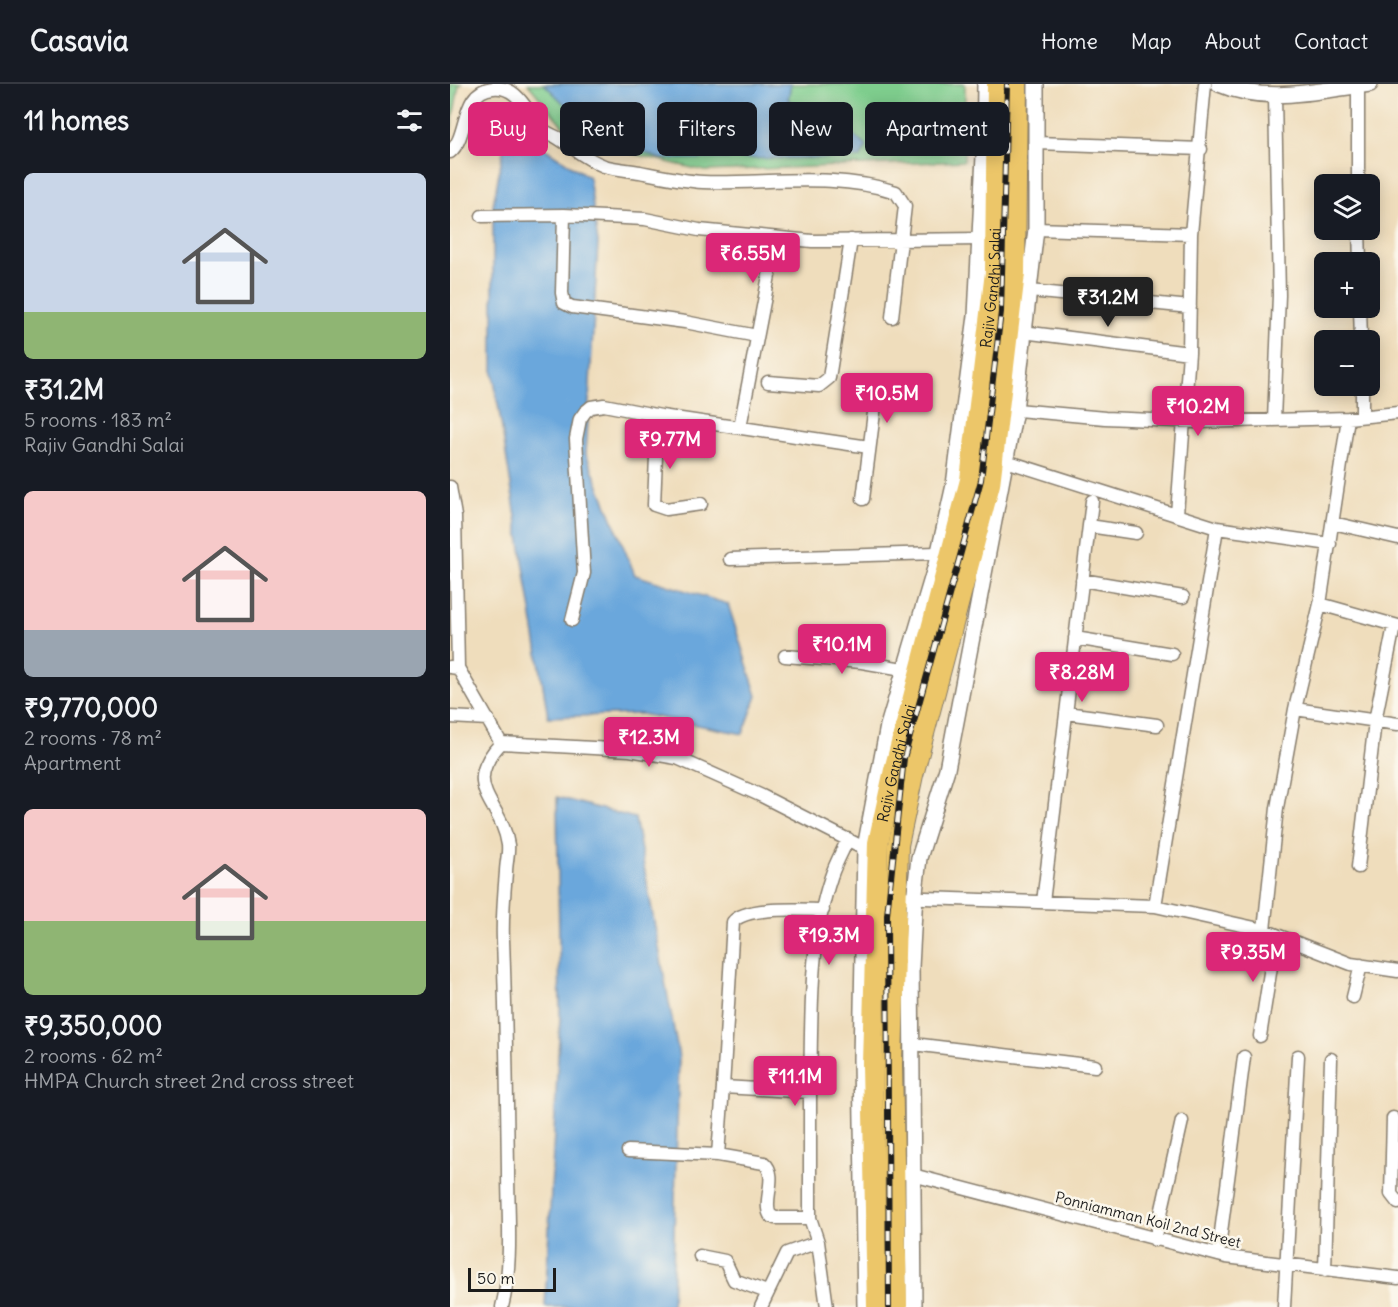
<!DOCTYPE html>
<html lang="en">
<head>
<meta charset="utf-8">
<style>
  :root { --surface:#171b24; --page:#20242c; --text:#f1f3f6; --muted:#9ea1a6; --line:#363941; --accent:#db2777 }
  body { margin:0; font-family:Delius,sans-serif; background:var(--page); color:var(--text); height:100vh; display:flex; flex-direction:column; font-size:22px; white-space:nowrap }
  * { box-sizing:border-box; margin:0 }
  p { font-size:20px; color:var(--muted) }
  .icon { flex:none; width:33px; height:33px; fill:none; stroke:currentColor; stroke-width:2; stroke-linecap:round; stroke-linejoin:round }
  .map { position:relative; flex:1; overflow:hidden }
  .side { display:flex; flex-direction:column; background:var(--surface); width:450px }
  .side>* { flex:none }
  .top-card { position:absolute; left:18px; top:18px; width:570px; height:54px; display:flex; gap:12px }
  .controls { position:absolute; left:864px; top:90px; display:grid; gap:12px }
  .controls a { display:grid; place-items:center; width:66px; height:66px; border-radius:9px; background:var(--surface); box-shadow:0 3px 15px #0003; font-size:30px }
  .scale { position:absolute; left:18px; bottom:15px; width:88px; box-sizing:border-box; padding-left:6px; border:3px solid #1c1c1c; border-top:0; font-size:16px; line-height:21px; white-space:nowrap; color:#1c1c1c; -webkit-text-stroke:4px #fbf7ec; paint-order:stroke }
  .price { position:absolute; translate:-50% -51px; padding:0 14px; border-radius:6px; background:var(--accent); color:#fff; font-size:20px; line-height:39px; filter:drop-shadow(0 2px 3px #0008) }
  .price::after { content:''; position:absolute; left:50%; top:36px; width:18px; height:14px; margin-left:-9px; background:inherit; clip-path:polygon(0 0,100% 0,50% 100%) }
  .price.current { background:#222; color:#fff }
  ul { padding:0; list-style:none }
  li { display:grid; align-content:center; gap:12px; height:318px; padding:0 24px }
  li span { display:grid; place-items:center; height:186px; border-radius:9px; color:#555 }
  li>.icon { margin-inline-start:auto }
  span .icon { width:108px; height:108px; fill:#fffc; stroke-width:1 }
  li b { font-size:26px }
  h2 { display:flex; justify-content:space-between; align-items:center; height:72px; padding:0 24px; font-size:26px }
  .chip { padding:0 21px; border-radius:9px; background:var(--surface); box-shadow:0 3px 15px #0003; font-size:21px; line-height:54px }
  .chip.current { background:var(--accent); color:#fff }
  header { display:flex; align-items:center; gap:36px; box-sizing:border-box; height:84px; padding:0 30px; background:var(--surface); border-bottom:2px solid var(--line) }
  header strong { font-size:28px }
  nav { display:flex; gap:33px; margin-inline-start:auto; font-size:21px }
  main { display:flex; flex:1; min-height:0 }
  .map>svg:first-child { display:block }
  .green { fill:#7ecd8d; stroke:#4d7454; stroke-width:1.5 }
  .water { fill:#6ba7dc; stroke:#44627c; stroke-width:1.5 }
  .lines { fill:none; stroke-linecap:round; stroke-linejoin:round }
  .minor-casing { stroke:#867c6c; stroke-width:15 }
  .tertiary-casing { stroke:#867c6c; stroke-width:18 }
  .primary-casing { stroke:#867c6c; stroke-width:22 }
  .minor { stroke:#fff; stroke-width:12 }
  .tertiary { stroke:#fff; stroke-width:15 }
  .primary { stroke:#ecc669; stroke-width:20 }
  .rail-casing { stroke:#1c1c1c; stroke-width:6 }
  .rail { stroke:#fbf7ec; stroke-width:4; stroke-dasharray:11; stroke-linecap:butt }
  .labels { text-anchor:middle; stroke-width:5; stroke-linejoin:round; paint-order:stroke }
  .street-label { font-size:15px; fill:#1c1c1c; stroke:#fbf7ec }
</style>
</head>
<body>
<header>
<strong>Casavia</strong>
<nav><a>Home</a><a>Map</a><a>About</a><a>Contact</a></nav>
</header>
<main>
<section class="side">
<h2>11 homes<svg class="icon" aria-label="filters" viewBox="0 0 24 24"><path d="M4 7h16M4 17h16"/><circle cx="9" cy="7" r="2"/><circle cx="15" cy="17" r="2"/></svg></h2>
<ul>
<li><span style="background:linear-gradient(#c9d6e8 75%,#8fb573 0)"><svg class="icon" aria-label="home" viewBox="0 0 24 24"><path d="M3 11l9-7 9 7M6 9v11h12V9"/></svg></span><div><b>₹31.2M</b><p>5 rooms · 183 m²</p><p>Rajiv Gandhi Salai</p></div></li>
<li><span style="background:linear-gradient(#f6c9c9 75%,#9aa5b1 0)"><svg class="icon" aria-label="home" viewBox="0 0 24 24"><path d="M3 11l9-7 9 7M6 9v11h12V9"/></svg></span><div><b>₹9,770,000</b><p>2 rooms · 78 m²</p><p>Apartment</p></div></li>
<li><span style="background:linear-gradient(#f6c9c9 60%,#8fb573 0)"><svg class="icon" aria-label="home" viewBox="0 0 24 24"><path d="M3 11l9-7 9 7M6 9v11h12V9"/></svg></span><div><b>₹9,350,000</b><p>2 rooms · 62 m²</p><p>HMPA Church street 2nd cross street</p></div></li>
</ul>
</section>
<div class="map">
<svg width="948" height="1223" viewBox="0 0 948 1223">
  <rect width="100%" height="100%" fill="#fbf7ec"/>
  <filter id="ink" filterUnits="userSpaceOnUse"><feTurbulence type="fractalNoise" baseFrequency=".0167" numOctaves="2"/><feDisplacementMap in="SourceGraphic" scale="12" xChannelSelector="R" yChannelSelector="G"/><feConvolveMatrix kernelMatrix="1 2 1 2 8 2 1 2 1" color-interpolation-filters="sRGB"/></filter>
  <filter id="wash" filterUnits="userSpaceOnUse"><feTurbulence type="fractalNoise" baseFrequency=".008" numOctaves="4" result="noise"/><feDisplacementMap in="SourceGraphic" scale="24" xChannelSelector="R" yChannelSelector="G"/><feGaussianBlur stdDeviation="1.35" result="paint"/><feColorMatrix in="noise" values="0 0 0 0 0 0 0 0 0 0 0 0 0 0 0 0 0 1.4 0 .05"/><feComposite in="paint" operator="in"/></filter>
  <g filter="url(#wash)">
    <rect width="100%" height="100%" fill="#efddbc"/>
    <!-- green -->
    <path class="green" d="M 0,0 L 12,0 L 9,1 L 0,52 Z
      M 78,0 L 515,0 L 514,77 L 255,87 L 180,69 L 118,48 Z"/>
    <!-- water -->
    <path class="water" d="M 94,0 L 341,0 L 338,16 L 380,33 L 417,62 L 410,74 L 210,75 L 140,45 Z
      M 58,41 L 139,93 L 148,159 L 136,370 L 185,491 L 278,520 L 307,612 L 293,650 L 191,630 L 98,633 L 43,289 L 43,121 Z
      M 107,713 L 185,734 L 229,973 L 222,1223 L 95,1223 L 110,933 Z"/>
  </g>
  <g filter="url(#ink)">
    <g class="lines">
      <!-- minor casing -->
      <g class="minor-casing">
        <path id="minor" d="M 587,59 L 751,65
          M 0,68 C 19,53 10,7 43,4 C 69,1 77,30 92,45 C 96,49 103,51 108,54 C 124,64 135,75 154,82 C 165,85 178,86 190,88 C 210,92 232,97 253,98 C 318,100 383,88 446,108 L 455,122 L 442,233
          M 908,100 L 908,1
          M 114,131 L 112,209 L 114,219 L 122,223 L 235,238 L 307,252
          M 32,132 L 114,131 L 195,135 L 249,146 L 362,157 L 531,155
          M 586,145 L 741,150
          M 909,146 L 910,178
          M 580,207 L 740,223
          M 910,224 L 911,256
          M 573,248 L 739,269
          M 318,298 L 369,302 L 379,294 L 401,156
          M 912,302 L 912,330
          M 556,325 L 655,334 L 749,338 L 898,334 L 948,329
          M 211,332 L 206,372 L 204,421 L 216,425 L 251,420
          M 824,336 L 829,211 L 825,13
          M 290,343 L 326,155
          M 556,377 L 767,444 L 880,460
          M 0,403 L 5,432 L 8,584
          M 413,415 L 426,313
          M 727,430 L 739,269 L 741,150 L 755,0
          M 883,439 L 948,454
          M 639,442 L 686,449
          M 280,475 L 488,469
          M 632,496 L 733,513
          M 870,520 L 948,542
          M 122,536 L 134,489 L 126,355 L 130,335 L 135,328 L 141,323 L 154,321 L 211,332 L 419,363
          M 625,554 L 722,570
          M 335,572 L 412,578 L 453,585
          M 0,583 L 8,584 L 51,659 L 180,666 L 227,674 L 312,712 L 422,768
          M 845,625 L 948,640
          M 616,629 L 707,641
          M 0,633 L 38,635
          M 51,659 C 9,704 52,717 58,761 C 59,769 56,780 56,788 C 54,811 52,833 53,856 C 56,933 57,1010 58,1087 C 58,1132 63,1179 52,1223
          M 908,783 L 925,637 L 944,542
          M 447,813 L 705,822 L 814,846 L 901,880 L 948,887
          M 593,818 L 642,417
          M 705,822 L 767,444
          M 814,846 L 827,724 L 845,625 L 870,520 L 898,334
          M 903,913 L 911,881
          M 810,952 L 826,851
          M 463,960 L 645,982
          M 273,1003 L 283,838 C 296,822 351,826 373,826
          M 360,1008 C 362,937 358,861 381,793 C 385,780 392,768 398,755
          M 943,1034 L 941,1110 L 948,1119
          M 178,1067 L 268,1071 L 314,1079 C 329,1092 312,1116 320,1131 L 325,1134 L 360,1134
          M 268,1071 L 273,1003 L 360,1008 L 360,1134 L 368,1158 L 377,1223
          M 455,1089 L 776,1173 L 948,1194
          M 705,1156 L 732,1037
          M 768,1171 L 794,973
          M 250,1172 L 275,1177 L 284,1196 L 317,1208
          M 875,1186 L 881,975
          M 311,1223 L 337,1169 L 368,1158
          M 834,1223 L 848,972"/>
      </g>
      <!-- tertiary casing -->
      <g class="tertiary-casing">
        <path id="tertiary" d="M 769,0 C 817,21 870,6 920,0
          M 415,1223 L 411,976 L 415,764 L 438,642 L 486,481 L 504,401 L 526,232 L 534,72 L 535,0
          M 464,1223 L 461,883 L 465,808 L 469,774 L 497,685 L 565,326 L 586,145 L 586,0"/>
      </g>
      <!-- primary casing -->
      <g class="primary-casing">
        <g id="primary">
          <path id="s1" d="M 427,1223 L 422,980 L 428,759 L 444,686 L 520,396 L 545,188 L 547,0"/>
          <path d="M 447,1223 L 442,980 L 448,761 L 463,691 L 540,400 L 565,189 L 567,0"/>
        </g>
      </g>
      <!-- minor -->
      <use href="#minor" class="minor"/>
      <!-- tertiary -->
      <use href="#tertiary" class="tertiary"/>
      <!-- primary -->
      <use href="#primary" class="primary"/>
      <!-- rail casing -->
      <g class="rail-casing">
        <path id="rail" d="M 439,1223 L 437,831 L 454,674 L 531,396 L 551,228 L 557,0"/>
      </g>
      <!-- rail -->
      <use href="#rail" class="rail"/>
    </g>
  </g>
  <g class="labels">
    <!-- street labels -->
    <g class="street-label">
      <text dy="5" stroke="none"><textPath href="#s1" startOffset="1032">Rajiv Gandhi Salai</textPath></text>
      <text dy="5" stroke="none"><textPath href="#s1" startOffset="546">Rajiv Gandhi Salai</textPath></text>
      <text transform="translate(698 1136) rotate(14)" y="5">Ponniamman Koil 2nd Street</text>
    </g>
  </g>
</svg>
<div class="controls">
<a><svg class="icon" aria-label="layers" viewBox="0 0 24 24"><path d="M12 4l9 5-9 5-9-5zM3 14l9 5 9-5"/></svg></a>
<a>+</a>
<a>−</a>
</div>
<div class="scale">50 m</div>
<b class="price" style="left:303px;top:200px">₹6.55M</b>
<b class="price current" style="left:658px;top:244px">₹31.2M</b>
<b class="price" style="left:437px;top:340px">₹10.5M</b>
<b class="price" style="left:748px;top:353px">₹10.2M</b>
<b class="price" style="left:220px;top:386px">₹9.77M</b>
<b class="price" style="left:392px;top:591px">₹10.1M</b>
<b class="price" style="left:632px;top:619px">₹8.28M</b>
<b class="price" style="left:199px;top:684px">₹12.3M</b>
<b class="price" style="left:379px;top:882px">₹19.3M</b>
<b class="price" style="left:803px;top:899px">₹9.35M</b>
<b class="price" style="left:345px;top:1023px">₹11.1M</b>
<div class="top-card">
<a class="chip current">Buy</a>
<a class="chip">Rent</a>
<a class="chip">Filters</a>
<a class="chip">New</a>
<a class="chip">Apartment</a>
</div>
</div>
</main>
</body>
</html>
